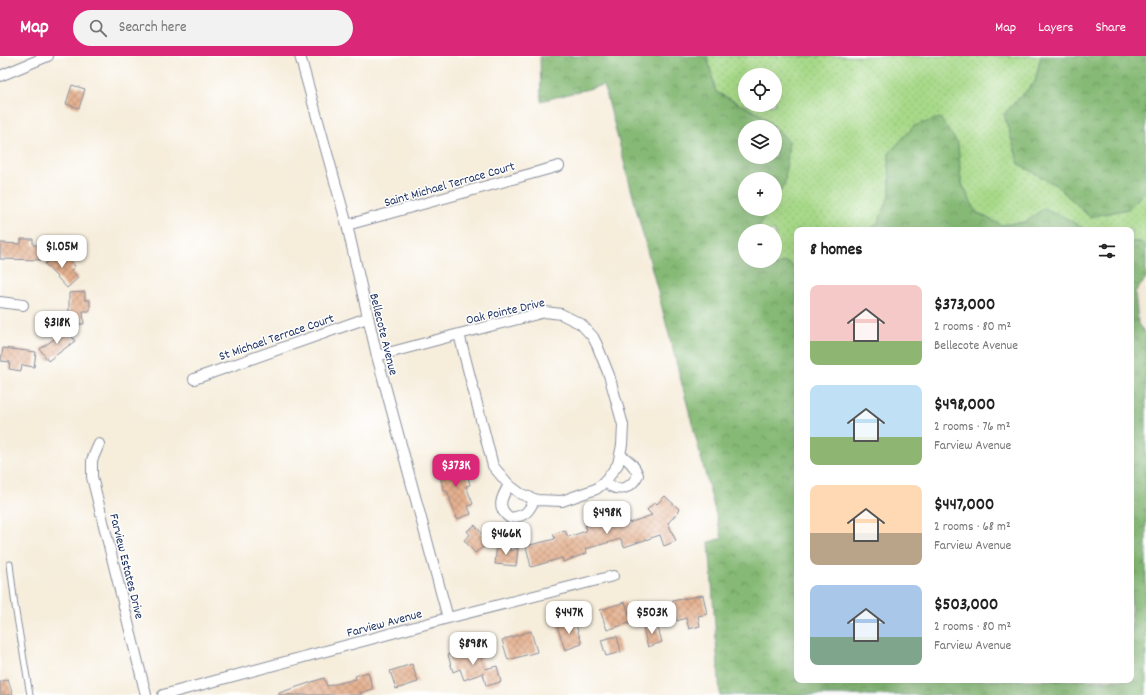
<!DOCTYPE html>
<html lang="en">
<head>
<meta charset="utf-8">
<style>
  :root { --surface:#fff; --page:#f2f2f2; --text:#222; --muted:#767676; --accent:#db2777 }
  body { margin:0; font-family:Dekko,sans-serif; background:var(--page); color:var(--text); height:100vh; display:flex; flex-direction:column; font-size:15px; white-space:nowrap }
  * { box-sizing:border-box; margin:0 }
  p { font-size:13px; color:var(--muted) }
  .icon { flex:none; width:22px; height:22px; fill:none; stroke:currentColor; stroke-width:2; stroke-linecap:round; stroke-linejoin:round }
  .map { position:relative; flex:1; overflow:hidden }
  .panel { position:absolute; left:794px; top:171px; width:340px; height:456px; display:flex; flex-direction:column; background:var(--surface); border-radius:8px; box-shadow:0 4px 16px #0002 }
  .panel>* { flex:none }
  .fabs { position:absolute; left:738px; top:12px; display:grid; gap:8px }
  .fabs a { display:grid; place-items:center; width:44px; height:44px; border-radius:50%; background:var(--surface); box-shadow:0 4px 16px #0002; font-size:20px }
  .price { position:absolute; translate:-50% -34px; padding:0 9px; border-radius:8px; background:#fff; color:#222; font-size:13px; line-height:26px; filter:drop-shadow(0 1px 2px #0008) }
  .price::after { content:''; position:absolute; left:50%; top:24px; width:12px; height:9px; margin-left:-6px; background:inherit; clip-path:polygon(0 0,100% 0,50% 100%) }
  .price.selected { background:var(--accent); color:#fff }
  ul { padding:0; list-style:none }
  li { display:flex; align-items:center; gap:12px; height:100px; padding:0 16px }
  li span { display:grid; place-items:center; flex:none; width:112px; height:80px; border-radius:8px; color:#555 }
  li>.icon { margin-inline-start:auto }
  span .icon { width:48px; height:48px; fill:#fffc; stroke-width:1 }
  li b { font-size:17px }
  h2 { display:flex; justify-content:space-between; align-items:center; height:48px; padding:0 16px; font-size:17px }
  header { display:flex; align-items:center; gap:24px; box-sizing:border-box; height:56px; padding:0 20px; background:var(--accent); color:#fff }
  header strong { font-size:19px }
  nav { display:flex; gap:22px; margin-inline-start:auto; font-size:14px }
  .search { width:280px; height:36px; background:var(--page); display:flex; align-items:center; gap:10px; box-sizing:border-box; padding:0 14px; border-radius:22px; color:var(--muted); font-size:15px }
  .map>svg:first-child { display:block }
  .grass { fill:url(#grass-dots); stroke:#618473; fill-rule:evenodd }
  .forest { fill:url(#forest-crowns); stroke:#507469 }
  .building { fill:url(#building-cross-hatch) }
  .lines { fill:none; stroke-linecap:round; stroke-linejoin:round }
  .lane-casing { stroke:#888e9c; stroke-width:7 }
  .street-casing { stroke:#888e9c; stroke-width:12 }
  .lane { stroke:#fff; stroke-width:5 }
  .street { stroke:#fff; stroke-width:10 }
  .labels { text-anchor:middle; stroke-width:3; stroke-linejoin:round; paint-order:stroke }
  .street-label { font-size:13px; fill:#1b2f5e; stroke:#fff }
</style>
</head>
<body>
<header>
<strong>Map</strong>
<div class="search"><svg class="icon" aria-label="search" viewBox="0 0 24 24"><circle cx="10" cy="10" r="6"/><path d="M15 15l6 6"/></svg>Search here</div>
<nav><a>Map</a><a>Layers</a><a>Share</a></nav>
</header>
<div class="map">
<svg width="1146" height="639" viewBox="0 0 1146 639">
  <defs>
    <pattern id="grass-dots" width="8" height="8" patternUnits="userSpaceOnUse"><rect width="8" height="8" fill="#a7d988"/><path d="M2 2h.1M6 6h.1" fill="none" stroke="#8fbb78" stroke-width="1.8" stroke-linecap="round"/></pattern>
    <pattern id="forest-crowns" width="20" height="18" patternUnits="userSpaceOnUse"><rect width="20" height="18" fill="#85b974"/><path d="M2 6a3 3 0 1 1 6 0M12 15a3 3 0 1 1 6 0" fill="none" stroke="#6c9762"/></pattern>
    <pattern id="building-cross-hatch" width="8" height="8" patternUnits="userSpaceOnUse"><rect width="8" height="8" fill="#e5b18f"/><path d="M0 0l8 8M0 8l8-8" fill="none" stroke="#b99078"/></pattern>
  </defs>
  <rect width="100%" height="100%" fill="#fff"/>
  <filter id="ink" filterUnits="userSpaceOnUse"><feTurbulence type="fractalNoise" baseFrequency=".025" numOctaves="2"/><feDisplacementMap in="SourceGraphic" scale="8" xChannelSelector="R" yChannelSelector="G"/><feConvolveMatrix kernelMatrix="1 2 1 2 8 2 1 2 1" color-interpolation-filters="sRGB"/></filter>
  <filter id="wash" filterUnits="userSpaceOnUse"><feTurbulence type="fractalNoise" baseFrequency=".012" numOctaves="4" result="noise"/><feDisplacementMap in="SourceGraphic" scale="16" xChannelSelector="R" yChannelSelector="G"/><feGaussianBlur stdDeviation="0.9" result="paint"/><feColorMatrix in="noise" values="0 0 0 0 0 0 0 0 0 0 0 0 0 0 0 0 0 1.4 0 .05"/><feComposite in="paint" operator="in"/></filter>
  <g filter="url(#wash)">
    <rect width="100%" height="100%" fill="#f6eddb"/>
    <!-- grass -->
    <path class="grass" d="M 707,0 L 1041,0 L 1035,26 L 1004,58 L 1019,108 L 1057,130 L 1090,161 L 1128,153 L 1146,134 L 1146,192 L 1141,186 L 1131,186 L 1131,174 L 1085,174 L 1068,163 L 1044,152 L 1026,166 L 1001,169 L 976,156 L 961,126 L 958,88 L 889,97 L 890,138 L 878,168 L 868,174 L 797,174 L 797,212 L 786,206 L 761,214 L 757,205 L 775,205 L 775,175 L 755,175 L 771,153 L 775,153 L 775,145 L 785,126 L 775,71 L 761,59 L 716,36 ZM 745,19 L 775,19 L 775,49 L 745,49 Z"/>
    <!-- forest -->
    <path class="forest" d="M 540,0 L 707,0 L 716,36 L 761,59 L 774,71 L 745,71 L 745,101 L 775,101 L 775,72 L 789,85 L 785,126 L 775,145 L 775,123 L 745,123 L 745,153 L 771,153 L 755,175 L 745,175 L 745,205 L 757,205 L 761,214 L 786,206 L 797,212 L 797,624 L 1131,624 L 1131,186 L 1141,186 L 1146,192 L 1146,223 L 1135,236 L 1138,268 L 1146,278 L 1146,639 L 720,639 L 709,486 L 722,482 L 604,29 L 541,45 Z
      M 1041,0 L 1146,0 L 1146,134 L 1128,153 L 1090,161 L 1057,130 L 1019,108 L 1004,58 L 1035,26 Z
      M 940,62 L 958,88 L 961,126 L 976,156 L 1001,169 L 1026,166 L 1044,152 L 1068,163 L 1085,174 L 868,174 L 878,167 L 890,138 L 889,97 L 914,70 Z"/>
    <g id="blocks">
      <!-- building -->
      <path class="building" d="M 72,29 L 85,33 L 79,52 L 66,48 Z
        M 21,183 L 33,183 L 33,189 L 42,189 L 42,204 L 0,203 L 0,187 L 21,188 Z
        M 61,194 L 75,210 L 71,214 L 78,222 L 67,232 L 45,208 Z
        M 85,236 L 85,244 L 90,244 L 90,255 L 83,255 L 84,268 L 69,268 L 69,237 Z
        M 67,274 L 75,285 L 48,305 L 40,293 Z
        M 3,292 L 36,296 L 34,311 L 22,309 L 21,315 L 9,313 L 10,306 L 1,305 Z
        M 457,405 L 461,419 L 467,417 L 470,429 L 466,430 L 473,448 L 468,450 L 471,458 L 457,463 L 447,435 L 444,435 L 437,410 Z
        M 665,440 L 680,454 L 668,467 L 676,485 L 664,490 L 660,479 L 624,491 L 621,483 L 585,493 L 587,497 L 563,506 L 562,502 L 531,511 L 526,490 L 555,483 L 553,478 L 565,474 L 568,481 L 586,475 L 585,470 L 610,463 L 611,466 L 627,460 L 629,467 L 652,459 L 647,454 L 655,446 L 657,448 Z
        M 475,469 L 489,487 L 475,497 L 464,484 L 470,479 L 467,475 Z
        M 497,488 L 510,490 L 510,495 L 518,492 L 516,510 L 495,508 Z
        M 703,539 L 707,558 L 698,560 L 700,570 L 689,573 L 686,562 L 677,565 L 672,545 Z
        M 625,546 L 632,566 L 607,574 L 600,554 Z
        M 569,565 L 570,571 L 576,569 L 582,588 L 565,594 L 557,569 Z
        M 657,568 L 662,586 L 648,591 L 643,572 Z
        M 531,575 L 537,596 L 508,604 L 502,584 Z
        M 617,580 L 621,596 L 606,600 L 601,584 Z
        M 477,589 L 485,613 L 497,610 L 501,626 L 486,630 L 483,617 L 464,624 L 460,613 L 453,616 L 448,599 Z
        M 412,608 L 418,626 L 396,633 L 390,615 Z
        M 368,616 L 373,633 L 360,637 L 361,639 L 279,639 L 279,637 L 324,622 L 327,630 L 356,623 L 355,620 Z
        M 8,623 L 13,639 L 0,639 L 0,626 Z"/>
    </g>
  </g>
  <g filter="url(#ink)">
    <use href="#blocks" fill-opacity="0" stroke="#888e9c" stroke-width="1"/>
    <g class="lines">
      <!-- lane casing -->
      <g class="lane-casing">
        <path id="lane" d="M 10,508 L 15,550 L 30,639"/>
      </g>
      <!-- street casing -->
      <g class="street-casing">
        <path id="street" d="M 300,0 L 347,169 L 377,300 L 448,562
          M 0,20 L 48,0
          M 347,169 L 559,110
          M 0,246 L 23,249
          M 377,300 L 459,278 L 545,256 L 561,258 L 581,268 L 593,281 L 597,289 L 609,319 L 623,369 L 622,389 L 618,408 L 605,426 L 596,433 L 562,445 L 537,444 L 521,438 L 509,429 L 493,410 L 459,278
          M 194,323 L 367,262
          M 99,388 L 92,404 L 92,421 L 146,639
          M 605,425 C 617,438 631,433 638,419 C 634,409 629,404 620,399
          M 509,429 C 501,442 496,452 510,462 C 525,460 528,457 535,443
          M 163,639 L 448,562 L 613,520"/>
      </g>
      <!-- lane -->
      <use href="#lane" class="lane"/>
      <!-- street -->
      <use href="#street" class="street"/>
    </g>
  </g>
  <g class="labels">
    <!-- street labels -->
    <g class="street-label">
      <text transform="translate(449 127) rotate(-16)" y="5">Saint Michael Terrace Court</text>
      <text transform="translate(505 254) rotate(-13)" y="5">Oak Pointe Drive</text>
      <text transform="translate(385 278) rotate(76)" y="5">Bellecote Avenue</text>
      <text transform="translate(276 280) rotate(-19)" y="5">St Michael Terrace Court</text>
      <text transform="translate(128 510) rotate(76)" y="5">Farview Estates Drive</text>
      <text transform="translate(384 566) rotate(-15)" y="5">Farview Avenue</text>
    </g>
  </g>
</svg>
<div class="fabs">
<a><svg class="icon" aria-label="locate" viewBox="0 0 24 24"><circle cx="12" cy="12" r="6"/><path d="M12 2v4M12 18v4M2 12h4M18 12h4"/></svg></a>
<a><svg class="icon" aria-label="layers" viewBox="0 0 24 24"><path d="M12 4l9 5-9 5-9-5zM3 14l9 5 9-5"/></svg></a>
<a>+</a>
<a>−</a>
</div>
<b class="price" style="left:62px;top:213px">$1.05M</b>
<b class="price" style="left:57px;top:289px">$318K</b>
<b class="price selected" style="left:456px;top:432px">$373K</b>
<b class="price" style="left:607px;top:479px">$498K</b>
<b class="price" style="left:506px;top:500px">$466K</b>
<b class="price" style="left:569px;top:579px">$447K</b>
<b class="price" style="left:652px;top:579px">$503K</b>
<b class="price" style="left:473px;top:610px">$898K</b>
<section class="panel">
<h2>8 homes<svg class="icon" aria-label="filters" viewBox="0 0 24 24"><path d="M4 7h16M4 17h16"/><circle cx="9" cy="7" r="2"/><circle cx="15" cy="17" r="2"/></svg></h2>
<ul>
<li><span style="background:linear-gradient(#f6c9c9 70%,#8fb573 0)"><svg class="icon" aria-label="home" viewBox="0 0 24 24"><path d="M3 11l9-7 9 7M6 9v11h12V9"/></svg></span><div><b>$373,000</b><p>2 rooms · 80 m²</p><p>Bellecote Avenue</p></div></li>
<li><span style="background:linear-gradient(#bfe0f5 65%,#8fb573 0)"><svg class="icon" aria-label="home" viewBox="0 0 24 24"><path d="M3 11l9-7 9 7M6 9v11h12V9"/></svg></span><div><b>$498,000</b><p>2 rooms · 76 m²</p><p>Farview Avenue</p></div></li>
<li><span style="background:linear-gradient(#ffd9b3 60%,#b9a48a 0)"><svg class="icon" aria-label="home" viewBox="0 0 24 24"><path d="M3 11l9-7 9 7M6 9v11h12V9"/></svg></span><div><b>$447,000</b><p>2 rooms · 68 m²</p><p>Farview Avenue</p></div></li>
<li><span style="background:linear-gradient(#a9c7e8 65%,#7fa58c 0)"><svg class="icon" aria-label="home" viewBox="0 0 24 24"><path d="M3 11l9-7 9 7M6 9v11h12V9"/></svg></span><div><b>$503,000</b><p>2 rooms · 80 m²</p><p>Farview Avenue</p></div></li>
</ul>
</section>
</div>
</body>
</html>
